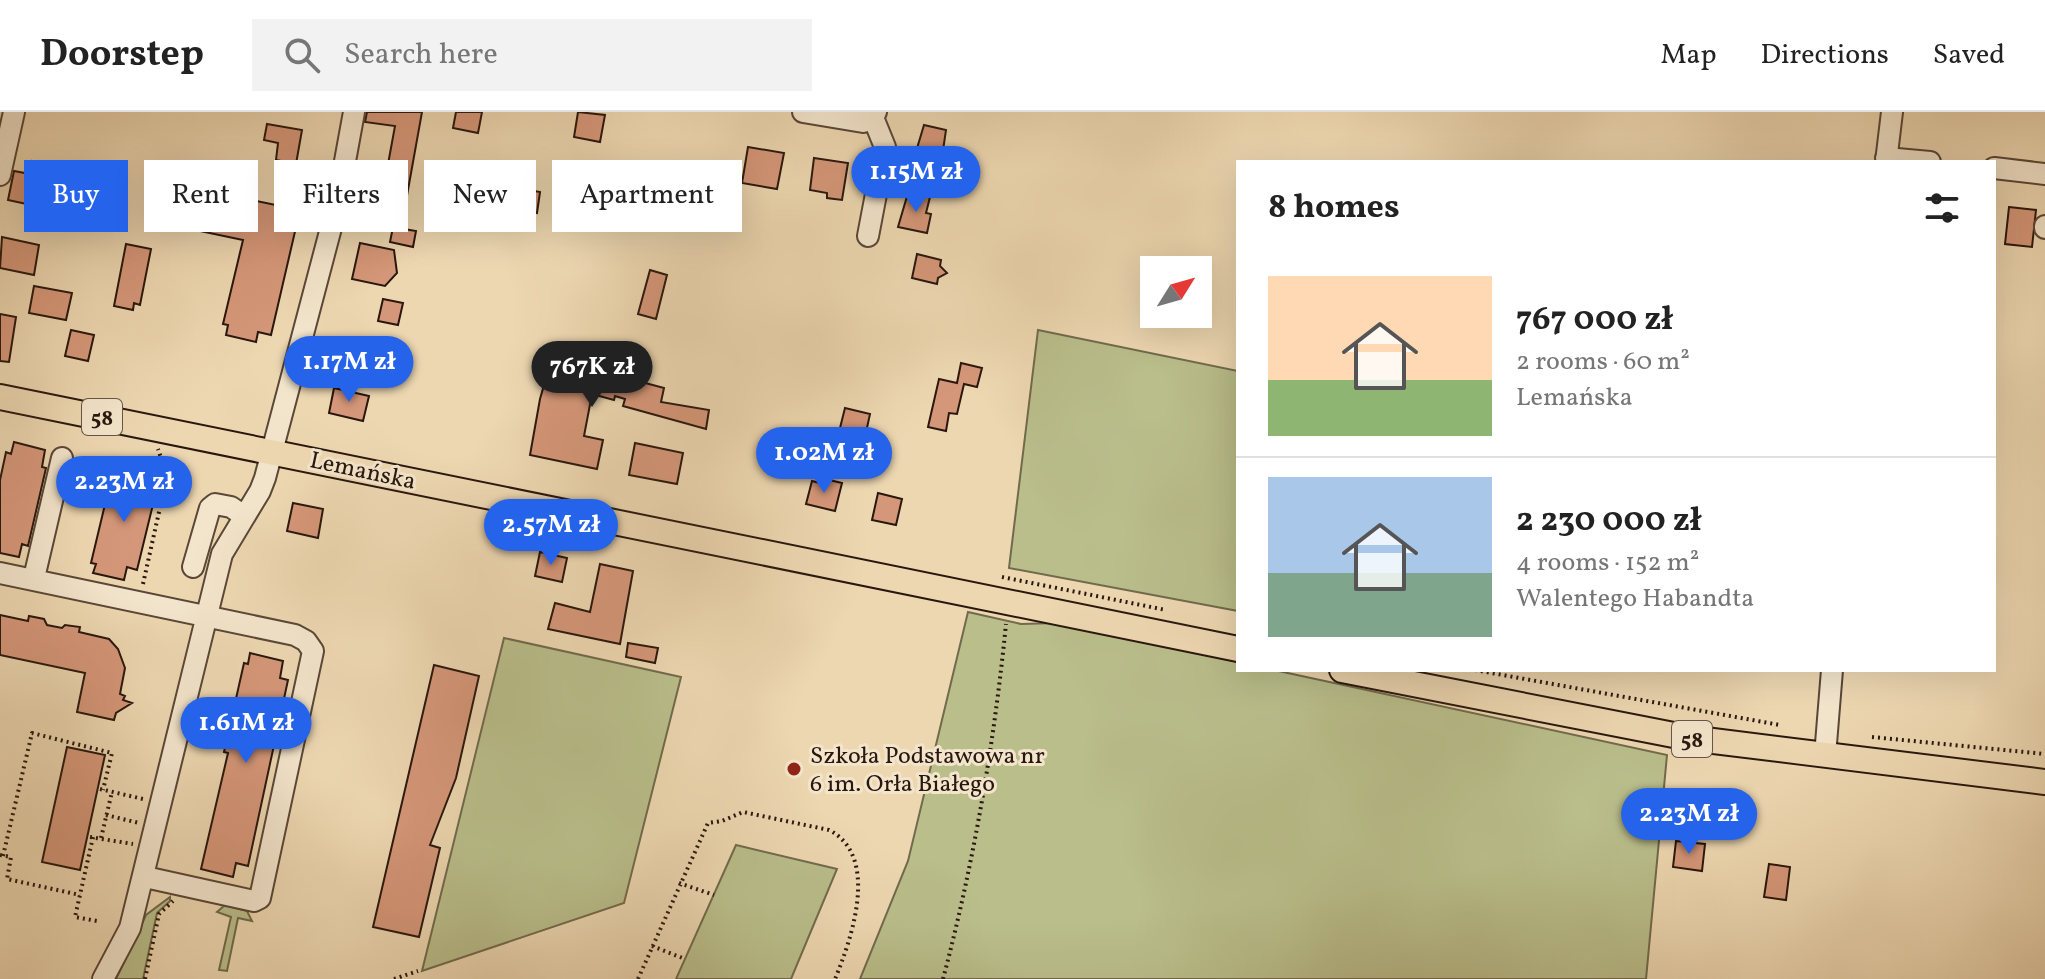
<!DOCTYPE html>
<html lang="en">
<head>
<meta charset="utf-8">
<style>
  :root { --surface:#fff; --page:#f2f2f2; --text:#222; --muted:#767676; --line:#e0e0e0; --accent:#2563eb }
  body { margin:0; font-family:Vollkorn,serif; background:var(--page); color:var(--text); height:100vh; display:flex; flex-direction:column; font-size:30px; white-space:nowrap }
  * { box-sizing:border-box; margin:0 }
  p { font-size:26px; color:var(--muted) }
  .icon { flex:none; width:44px; height:44px; fill:none; stroke:currentColor; stroke-width:2; stroke-linecap:round; stroke-linejoin:round }
  .map { position:relative; flex:1; overflow:hidden }
  .side { position:absolute; left:1236px; top:48px; width:760px; height:512px; display:flex; flex-direction:column; background:var(--surface); border-radius:0px; box-shadow:0 8px 32px #0002 }
  .side>* { flex:none }
  .top-card { position:absolute; left:24px; top:48px; width:760px; height:72px; display:flex; gap:16px }
  .needle { width:52px; rotate:53deg }
  .fabs { position:absolute; left:1140px; top:144px; display:grid; gap:16px }
  .fabs a { display:grid; place-items:center; width:72px; height:72px; border-radius:0px; background:var(--surface); box-shadow:0 8px 32px #0002; font-size:40px }
  .price { position:absolute; translate:-50% -68px; padding:0 18px; border-radius:28px; background:var(--accent); color:#fff; font-size:26px; line-height:52px; filter:drop-shadow(0 2px 4px #0008) }
  .price::after { content:''; position:absolute; left:50%; top:48px; width:24px; height:18px; margin-left:-12px; background:inherit; clip-path:polygon(0 0,100% 0,50% 100%) }
  .price.on { background:#222; color:#fff }
  ul { padding:0; list-style:none }
  li { display:flex; align-items:center; gap:24px; height:200px; padding:0 32px }
  li+li { border-top:2px solid var(--line) }
  li span { display:grid; place-items:center; flex:none; width:224px; height:160px; border-radius:0px; color:#555 }
  li>.icon { margin-inline-start:auto }
  span .icon { width:96px; height:96px; fill:#fffc; stroke-width:1 }
  li b { font-size:34px }
  h2 { display:flex; justify-content:space-between; align-items:center; height:96px; padding:0 32px; font-size:34px }
  .tag { padding:0 28px; border-radius:0px; background:var(--surface); box-shadow:0 8px 32px #0002; font-size:28px; line-height:72px }
  .tag.on { background:var(--accent); color:#fff }
  header { display:flex; align-items:center; gap:48px; box-sizing:border-box; height:112px; padding:0 40px; background:var(--surface); border-bottom:2px solid var(--line) }
  header strong { font-size:38px }
  nav { display:flex; gap:44px; margin-inline-start:auto; font-size:28px }
  .search { width:560px; height:72px; background:var(--page); display:flex; align-items:center; gap:20px; box-sizing:border-box; padding:0 28px; border-radius:0px; color:var(--muted); font-size:30px }
  .map>svg:first-child { display:block }
  .green { fill:#b9be8b; stroke:#716a4c; stroke-width:2 }
  .building { fill:#d59779; stroke:#29170e; stroke-width:2 }
  .lines { fill:none; stroke-linecap:round; stroke-linejoin:round }
  .minor-casing { stroke:#5a4737; stroke-width:24 }
  .major-casing { stroke:#29170e; stroke-width:28 }
  .path { stroke:#29170e; stroke-width:4; stroke-dasharray:2 4; stroke-linecap:butt }
  .minor { stroke:#f3e5cc; stroke-width:20 }
  .major { stroke:#edd7b1; stroke-width:24 }
  .poi-dot { fill:#8f2418; stroke:#f3e5cc; stroke-width:3 }
  .labels { text-anchor:middle; stroke-width:6; stroke-linejoin:round; paint-order:stroke }
  .shield { fill:#f3e5cc; stroke:#665547; stroke-width:2 }
  .shield-label { font-size:22px; font-weight:bold; fill:#29170e }
  .street-label { font-size:24px; fill:#29170e; stroke:#f3e5cc }
  .poi-label { font-size:24px; fill:#29170e; stroke:#f3e5cc; text-anchor:start }
</style>
</head>
<body>
<header>
<strong>Doorstep</strong>
<div class="search"><svg class="icon" aria-label="search" viewBox="0 0 24 24"><circle cx="10" cy="10" r="6"/><path d="M15 15l6 6"/></svg>Search here</div>
<nav><a>Map</a><a>Directions</a><a>Saved</a></nav>
</header>
<div class="map">
<svg width="2045" height="867" viewBox="0 0 2045 867">
  <rect width="100%" height="100%" fill="#edd7b1"/>
  <filter id="stains"><feTurbulence type="fractalNoise" baseFrequency=".0025" numOctaves="4"/><feColorMatrix values="0 0 0 0 .2 0 0 0 0 .09 0 0 0 0 .02 0 0 0 .5 -.17"/></filter>
  <radialGradient id="worn" r=".72"><stop offset=".6" stop-color="#630" stop-opacity="0"/><stop offset="1" stop-color="#630" stop-opacity=".3"/></radialGradient>
  <!-- green -->
  <path class="green" d="M 1038,218 L 1238,259 L 1238,499 L 1009,456 Z
    M 968,500 L 1021,512 L 1056,511 L 1238,550 L 1238,558 L 1274,558 L 1667,643 L 1646,867 L 860,867 L 908,749 Z
    M 504,526 L 681,565 L 624,791 L 422,859 Z
    M 736,733 L 837,757 L 791,867 L 676,867 Z
    M 170,785 L 170,789 L 157,801 L 143,867 L 116,867 L 146,803 Z
    M 225,793 L 247,799 L 252,809 L 238,806 L 227,859 L 219,858 L 231,805 L 217,800 Z"/>
  <!-- building -->
  <path class="building" d="M 367,0 L 422,0 L 406,89 L 382,85 L 395,14 L 365,10 Z
    M 456,0 L 482,0 L 478,21 L 453,16 Z
    M 578,0 L 605,3 L 600,30 L 574,25 Z
    M 267,12 L 302,18 L 296,52 L 276,48 L 278,31 L 264,28 Z
    M 924,13 L 946,18 L 940,59 L 936,58 L 930,82 L 911,46 L 915,43 Z
    M 748,35 L 784,41 L 777,77 L 742,71 Z
    M 814,46 L 848,51 L 842,88 L 827,86 L 827,81 L 810,78 Z
    M 32,49 L 51,53 L 47,70 L 41,68 L 36,94 L 8,88 L 14,59 L 30,62 Z
    M 502,73 L 540,80 L 537,101 L 498,94 Z
    M 189,75 L 300,98 L 271,223 L 258,220 L 256,230 L 226,223 L 228,213 L 223,212 L 243,128 L 181,115 Z
    M 908,81 L 930,85 L 926,101 L 931,102 L 927,121 L 898,115 Z
    M 2009,95 L 2036,98 L 2032,135 L 2005,132 Z
    M 393,115 L 416,119 L 413,135 L 390,130 Z
    M 2,125 L 39,133 L 34,163 L 0,156 Z
    M 360,131 L 394,138 L 397,161 L 385,174 L 352,167 Z
    M 126,132 L 151,137 L 140,193 L 134,191 L 133,198 L 114,194 Z
    M 917,142 L 941,148 L 940,154 L 947,161 L 938,166 L 937,172 L 912,166 Z
    M 650,158 L 667,163 L 656,207 L 638,202 Z
    M 34,174 L 72,181 L 66,208 L 29,201 Z
    M 383,187 L 403,191 L 398,213 L 378,209 Z
    M 0,202 L 16,205 L 9,250 L 0,249 Z
    M 71,218 L 94,223 L 88,249 L 65,244 Z
    M 557,235 L 585,241 L 582,254 L 664,276 L 661,290 L 709,298 L 706,317 L 623,294 L 625,287 L 615,284 L 614,288 L 592,282 L 584,324 L 603,328 L 597,357 L 530,343 L 540,287 L 546,266 L 551,266 Z
    M 961,251 L 982,256 L 977,275 L 964,272 L 957,302 L 949,301 L 946,319 L 928,315 L 939,267 L 957,271 Z
    M 334,276 L 369,284 L 363,309 L 329,301 Z
    M 845,296 L 870,302 L 865,325 L 839,320 Z
    M 14,330 L 45,338 L 42,355 L 46,356 L 28,434 L 22,432 L 19,445 L 0,441 L 0,368 L 6,340 L 11,342 Z
    M 635,331 L 683,341 L 677,372 L 629,363 Z
    M 119,354 L 151,361 L 147,378 L 156,380 L 137,458 L 127,455 L 124,468 L 93,461 L 96,452 L 91,451 L 112,363 L 116,364 Z
    M 825,367 L 842,371 L 835,399 L 806,392 L 812,369 L 824,372 Z
    M 878,381 L 902,387 L 896,413 L 872,408 Z
    M 293,391 L 323,397 L 318,426 L 287,419 Z
    M 540,440 L 567,446 L 562,470 L 535,464 Z
    M 600,452 L 633,459 L 620,532 L 548,517 L 555,491 L 590,500 Z
    M 0,503 L 28,509 L 29,504 L 44,507 L 47,513 L 62,516 L 65,513 L 80,515 L 79,520 L 109,527 L 118,537 L 125,556 L 120,582 L 125,584 L 123,588 L 132,591 L 116,601 L 114,608 L 77,600 L 85,561 L 0,543 Z
    M 628,531 L 658,536 L 655,551 L 626,545 Z
    M 250,541 L 283,549 L 280,566 L 288,568 L 248,754 L 236,751 L 233,765 L 201,757 L 228,641 L 224,640 L 244,551 L 248,552 Z
    M 434,553 L 479,564 L 456,666 L 430,733 L 440,736 L 419,825 L 373,815 Z
    M 67,635 L 105,643 L 80,758 L 42,750 Z
    M 1676,729 L 1705,732 L 1702,759 L 1673,755 Z
    M 1769,752 L 1790,755 L 1786,788 L 1764,785 Z"/>
  <g class="lines">
    <!-- minor casing -->
    <g class="minor-casing">
      <path id="minor" d="M 803,0 L 863,10 L 876,0
        M 1886,46 L 1930,50
        M 1886,50 L 1892,0
        M 1994,56 L 2045,62
        M 0,63 L 14,0
        M 2045,116 L 2045,114
        M 868,124 L 885,35 L 872,3
        M 193,455 L 210,396 L 215,392 L 231,395 L 244,404
        M 0,461 L 295,523 L 306,529 L 313,539 L 260,786 L 254,789 L 145,765
        M 34,466 L 62,346
        M 1825,644 L 1832,558
        M 103,867 L 130,816 L 222,442 L 260,379 L 265,366 L 337,93 L 354,0"/>
    </g>
    <!-- major casing -->
    <g class="major-casing">
      <path id="major" d="M 0,285 L 1238,537
        M 1342,558 L 1689,626 L 2045,670"/>
    </g>
    <!-- path -->
    <path class="path" d="M 1002,465 L 1166,498
      M 143,472 L 167,364 L 158,337
      M 1475,558 L 1780,613
      M 1872,625 L 2045,642
      M 100,677 L 143,687
      M 106,703 L 139,711
      M 90,725 L 133,732
      M 93,725 L 75,805 L 97,809
      M 101,726 L 112,680
      M 0,743 L 11,745 L 7,767 L 80,783
      M 3,744 L 32,621 L 112,641 L 103,678
      M 679,771 L 714,783
      M 652,834 L 685,847
      M 145,867 L 159,802 L 173,789
      M 394,867 L 418,859
      M 638,867 L 708,711 L 722,709 L 743,700 L 829,718 C 880,744 852,826 835,867
      M 943,867 C 974,750 994,632 1006,512"/>
    <!-- minor -->
    <use href="#minor" class="minor"/>
    <!-- major -->
    <use href="#major" class="major"/>
  </g>
  <!-- markers -->
  <circle class="poi-dot" cx="794" cy="657" r="8"/>
  <g class="labels">
    <!-- shield labels -->
    <g class="shield">
      <rect x="82" y="287" width="40" height="36" rx="6"/>
      <rect x="1672" y="609" width="40" height="36" rx="6"/>
    </g>
    <g class="shield-label">
      <text x="102" y="313">58</text>
      <text x="1692" y="635">58</text>
    </g>
    <!-- street labels -->
    <g class="street-label">
      <text transform="translate(363 358) rotate(12)" y="8">Lemańska</text>
    </g>
    <!-- poi labels -->
    <g class="poi-label">
      <text x="810" y="651">Szkoła Podstawowa nr<tspan x="810" dy="28">6 im. Orła Białego</tspan></text>
    </g>
  </g>
  <rect width="100%" height="100%" filter="url(#stains)"/>
  <rect width="100%" height="100%" fill="url(#worn)"/>
</svg>
<div class="fabs">
<a><svg class="needle" viewBox="-14 -14 28 28"><path d="M0-13l5 13h-10z" fill="#e53935"/><path d="M0 13l5-13h-10z" fill="#767676"/></svg></a>
</div>
<b class="price" style="left:916px;top:102px">1.15M zł</b>
<b class="price" style="left:349px;top:292px">1.17M zł</b>
<b class="price on" style="left:592px;top:297px">767K zł</b>
<b class="price" style="left:824px;top:383px">1.02M zł</b>
<b class="price" style="left:124px;top:412px">2.23M zł</b>
<b class="price" style="left:551px;top:455px">2.57M zł</b>
<b class="price" style="left:246px;top:653px">1.61M zł</b>
<b class="price" style="left:1689px;top:744px">2.23M zł</b>
<div class="top-card">
<a class="tag on">Buy</a>
<a class="tag">Rent</a>
<a class="tag">Filters</a>
<a class="tag">New</a>
<a class="tag">Apartment</a>
</div>
<section class="side">
<h2>8 homes<svg class="icon" aria-label="filters" viewBox="0 0 24 24"><path d="M4 7h16M4 17h16"/><circle cx="9" cy="7" r="2"/><circle cx="15" cy="17" r="2"/></svg></h2>
<ul>
<li><span style="background:linear-gradient(#ffd9b3 65%,#8fb573 0)"><svg class="icon" aria-label="home" viewBox="0 0 24 24"><path d="M3 11l9-7 9 7M6 9v11h12V9"/></svg></span><div><b>767 000 zł</b><p>2 rooms · 60 m²</p><p>Lemańska</p></div></li>
<li><span style="background:linear-gradient(#a9c7e8 60%,#7fa58c 0)"><svg class="icon" aria-label="home" viewBox="0 0 24 24"><path d="M3 11l9-7 9 7M6 9v11h12V9"/></svg></span><div><b>2 230 000 zł</b><p>4 rooms · 152 m²</p><p>Walentego Habandta</p></div></li>
</ul>
</section>
</div>
</body>
</html>
